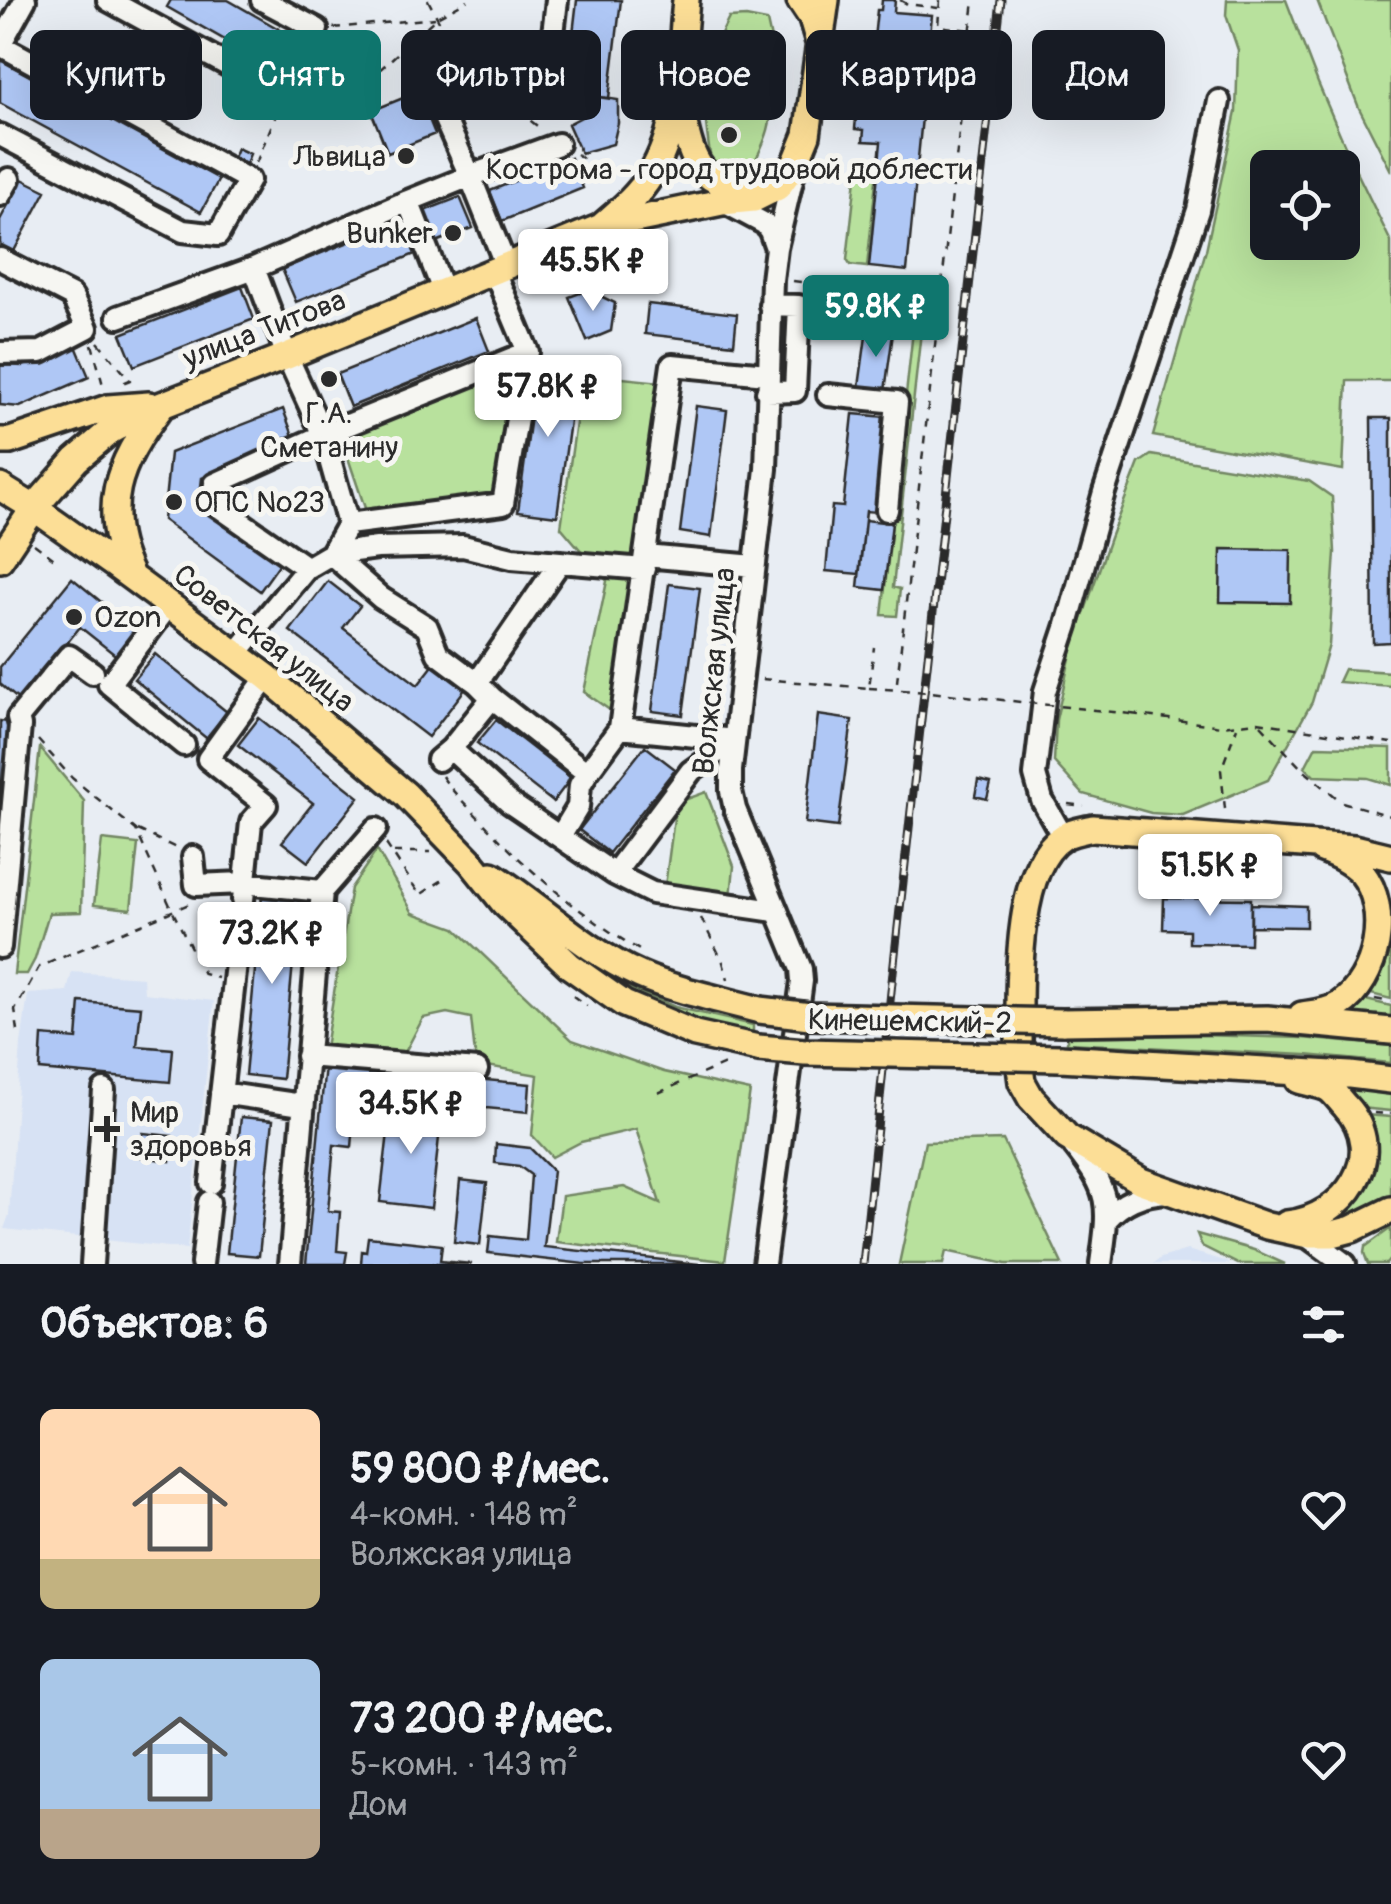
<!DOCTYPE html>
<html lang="ru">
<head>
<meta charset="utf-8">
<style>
  :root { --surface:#171b24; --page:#20242c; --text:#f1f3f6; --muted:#9ea1a6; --accent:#0f766e }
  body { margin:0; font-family:Pangolin,sans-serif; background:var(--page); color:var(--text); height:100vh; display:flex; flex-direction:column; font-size:38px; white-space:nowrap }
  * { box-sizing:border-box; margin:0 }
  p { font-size:32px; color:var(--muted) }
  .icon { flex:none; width:55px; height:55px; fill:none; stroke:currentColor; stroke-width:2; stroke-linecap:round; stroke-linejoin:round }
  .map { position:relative; height:1264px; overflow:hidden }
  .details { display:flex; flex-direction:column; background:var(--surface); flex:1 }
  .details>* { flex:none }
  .banner { position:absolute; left:30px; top:30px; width:1332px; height:90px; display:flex; gap:20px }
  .fabs { position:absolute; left:1250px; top:150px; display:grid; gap:20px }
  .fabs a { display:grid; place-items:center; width:110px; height:110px; border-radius:15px; background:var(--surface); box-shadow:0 10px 40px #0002; font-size:50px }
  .price { position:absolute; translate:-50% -85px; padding:0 22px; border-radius:10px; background:#fff; color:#222; font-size:32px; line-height:65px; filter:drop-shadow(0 2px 5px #0008) }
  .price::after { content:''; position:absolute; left:50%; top:60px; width:30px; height:22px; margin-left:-15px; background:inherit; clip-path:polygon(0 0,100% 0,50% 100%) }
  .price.selected { background:var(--accent); color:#fff }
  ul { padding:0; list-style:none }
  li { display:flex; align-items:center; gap:30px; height:250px; padding:0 40px }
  li span { display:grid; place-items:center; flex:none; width:280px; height:200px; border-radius:15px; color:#555 }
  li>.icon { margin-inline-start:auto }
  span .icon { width:120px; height:120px; fill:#fffc; stroke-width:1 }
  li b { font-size:42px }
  h2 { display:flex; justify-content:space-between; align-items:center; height:120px; padding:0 40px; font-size:42px }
  .chip { padding:0 35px; border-radius:15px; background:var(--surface); box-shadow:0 10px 40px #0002; font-size:35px; line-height:90px }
  .chip.selected { background:var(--accent); color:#fff }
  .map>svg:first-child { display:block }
  .built { fill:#d7e2f4 }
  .green { fill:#b8e19d; stroke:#728664; stroke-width:2.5; fill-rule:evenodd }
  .building { fill:#afc7f5; stroke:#2b2b2b; stroke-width:2.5 }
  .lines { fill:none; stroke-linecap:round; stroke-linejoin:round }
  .minor-casing { stroke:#2b2b2b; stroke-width:28 }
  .major-casing { stroke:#2b2b2b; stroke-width:32 }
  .path { stroke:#2b2b2b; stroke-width:2.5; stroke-dasharray:8 8; stroke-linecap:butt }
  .minor { stroke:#f6f6f2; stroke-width:20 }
  .major { stroke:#fcde96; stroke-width:25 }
  .rail-casing { stroke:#2b2b2b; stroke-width:9 }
  .rail { stroke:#f6f6f2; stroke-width:5; stroke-dasharray:15; stroke-linecap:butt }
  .major-bridge-casing { stroke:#2b2b2b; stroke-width:32; stroke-linecap:butt }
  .path-bridge { stroke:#2b2b2b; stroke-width:2.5; stroke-dasharray:8 8; stroke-linecap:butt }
  .major-bridge { stroke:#fcde96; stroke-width:25 }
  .poi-dot { fill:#2b2b2b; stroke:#f6f6f2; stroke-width:4 }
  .labels { text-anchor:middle; stroke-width:10; stroke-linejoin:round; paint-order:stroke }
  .poi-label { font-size:30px; fill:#2b2b2b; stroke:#f6f6f2; text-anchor:start }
  .street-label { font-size:30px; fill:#2b2b2b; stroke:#f6f6f2 }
</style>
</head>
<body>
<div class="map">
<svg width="1391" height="1264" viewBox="0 0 1391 1264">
  <rect width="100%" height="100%" fill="#e8edf3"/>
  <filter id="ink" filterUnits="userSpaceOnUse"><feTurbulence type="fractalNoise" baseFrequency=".01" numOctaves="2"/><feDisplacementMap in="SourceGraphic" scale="20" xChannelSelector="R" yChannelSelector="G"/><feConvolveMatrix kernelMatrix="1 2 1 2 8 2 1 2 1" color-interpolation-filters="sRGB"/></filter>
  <g filter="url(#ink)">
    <!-- built -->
    <path class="built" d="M 72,972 L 143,977 L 144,993 L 214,1001 L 187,1249 L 4,1229 L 9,1215 L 21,1044 L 28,994 L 67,991 Z
      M 1187,1250 L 1225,1261 L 1230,1264 L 1153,1264 L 1161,1258 Z"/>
    <!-- green -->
    <path class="green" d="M 1227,0 L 1286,0 L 1318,83 L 1352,162 L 1391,242 L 1391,381 L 1347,381 L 1343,470 L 1153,436 L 1206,250 L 1236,112 L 1238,50 L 1226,15 ZM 1268,168 L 1342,168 L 1342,242 L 1268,242 Z
      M 1317,0 L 1391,0 L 1391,171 L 1359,108 Z
      M 746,17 L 767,21 C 776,57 778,94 768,130 C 764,145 755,160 749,174 L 722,171 L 712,167 C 706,131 700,91 712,55 C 717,42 723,30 729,18 Z
      M 857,169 L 877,171 L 867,267 L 850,265 L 847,260 Z
      M 916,303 L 924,304 L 893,587 L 900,589 L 897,616 L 882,615 Z
      M 515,365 L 494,497 L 367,514 L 340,434 Z
      M 583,374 L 662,382 L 614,713 L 584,692 L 607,581 L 561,527 Z
      M 1151,455 L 1309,481 L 1332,497 L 1335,552 L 1329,645 L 1312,702 L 1268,780 L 1183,815 L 1151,813 L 1083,794 L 1054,762 L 1056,720 L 1073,645 L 1110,538 L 1139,463 Z
      M 1344,669 L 1391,672 L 1391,686 L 1338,682 Z
      M 1316,746 L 1391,748 L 1391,785 L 1368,778 L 1314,776 L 1305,767 Z
      M 40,748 L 84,801 L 81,912 L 49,913 L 35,959 L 27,974 L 14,974 Z
      M 706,792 L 734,866 L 731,897 L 665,886 L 676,803 Z
      M 102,840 L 138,844 L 131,909 L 94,905 Z
      M 377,850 L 413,913 L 455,928 L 572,1040 L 664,1072 L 750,1091 L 725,1261 L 556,1242 L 562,1196 L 624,1187 L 660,1203 L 636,1129 L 581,1142 L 552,1157 L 532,1135 L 538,1075 L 476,1064 L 471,1018 L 447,1013 L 423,1018 L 403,1056 L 325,1048 L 351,888 Z
      M 1391,939 L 1391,999 L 1367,993 L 1379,975 Z
      M 612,980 L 675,1007 L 753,1025 L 753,1032 C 691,1029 658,1011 605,984 Z
      M 1362,999 L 1391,1006 L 1391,1018 L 1348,1012 Z
      M 1200,1035 L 1302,1038 L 1391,1046 L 1391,1063 L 1305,1055 L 1067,1043 L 1067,1037 Z
      M 1345,1084 L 1391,1089 L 1391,1111 L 1360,1108 Z
      M 1365,1115 L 1391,1117 L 1391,1201 L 1359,1217 L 1331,1222 Z
      M 1003,1140 L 1062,1264 L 1006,1264 L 946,1251 L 943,1264 L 899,1264 L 925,1142 Z
      M 1391,1228 L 1391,1258 L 1386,1264 L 1368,1264 L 1364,1253 L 1365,1247 Z
      M 1197,1234 L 1254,1250 L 1285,1264 L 1238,1264 L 1202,1246 Z"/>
    <!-- building -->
    <path class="building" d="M 171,0 L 228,0 L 298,40 L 281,72 L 167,7 Z
      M 577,0 L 621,0 L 609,98 L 566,93 Z
      M 882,0 L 895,0 L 894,12 L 932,15 L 907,271 L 869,267 L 881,142 L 863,141 L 864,130 L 855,129 L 859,85 L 869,86 L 877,10 L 881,10 Z
      M 0,60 L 219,179 L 201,212 L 0,103 Z
      M 418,92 L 435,134 L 388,153 L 371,111 Z
      M 591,96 L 618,100 L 618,123 L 613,144 L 581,153 L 568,124 L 591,112 Z
      M 237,148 L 250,154 L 243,171 L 230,165 Z
      M 571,158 L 583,188 L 502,221 L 490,191 Z
      M 22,179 L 46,191 L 14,251 L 0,244 L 0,220 Z
      M 460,197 L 473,228 L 436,242 L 424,211 Z
      M 401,221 L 415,254 L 296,302 L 282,269 Z
      M 242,287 L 254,319 L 134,366 L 121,334 Z
      M 588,290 L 615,303 L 611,331 L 587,341 L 569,297 Z
      M 648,304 L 737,314 L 734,344 L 645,334 Z
      M 476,318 L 489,351 L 350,407 L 337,374 Z
      M 868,322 L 894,326 L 884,398 L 858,394 Z
      M 76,346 L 89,377 L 20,407 L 0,405 L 0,365 L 23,366 Z
      M 538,365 L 577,370 L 557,516 L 518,511 Z
      M 696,406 L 727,410 L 711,537 L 680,532 Z
      M 283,409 L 295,441 L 202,478 L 199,504 L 280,563 L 260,591 L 163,520 L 170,453 Z
      M 853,414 L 886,417 L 876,512 L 866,511 L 859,574 L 826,571 L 832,506 L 843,507 Z
      M 1371,418 L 1391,418 L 1391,642 L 1373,643 Z
      M 865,520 L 892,523 L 884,590 L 858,587 Z
      M 1221,549 L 1291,550 L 1290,603 L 1220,602 Z
      M 72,578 L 139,633 L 119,658 L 80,627 L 20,701 L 0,684 L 0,667 Z
      M 328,581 L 360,606 L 343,628 L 418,685 L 435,663 L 466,688 L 428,737 L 290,631 Z
      M 669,584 L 700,588 L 683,715 L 652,711 Z
      M 155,654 L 227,712 L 206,738 L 134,679 Z
      M 818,715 L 852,720 L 838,827 L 805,823 Z
      M 259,718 L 359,797 L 308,862 L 282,842 L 313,803 L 238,745 Z
      M 496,720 L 571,778 L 553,802 L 477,743 Z
      M 0,721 L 17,723 L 0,891 Z
      M 645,746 L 675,769 L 609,853 L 579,830 Z
      M 978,780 L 991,783 L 987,799 L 975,796 Z
      M 262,896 L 299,899 L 282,1079 L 245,1075 Z
      M 1164,898 L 1251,899 L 1250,944 L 1189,943 L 1189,930 L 1163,929 Z
      M 1251,904 L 1306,906 L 1306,927 L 1251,926 Z
      M 80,1002 L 141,1007 L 137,1046 L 173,1049 L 170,1082 L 40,1070 L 42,1036 L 77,1039 Z
      M 325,1065 L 530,1084 L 528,1112 L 367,1097 L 365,1113 L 355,1112 L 352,1147 L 334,1145 L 328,1211 L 340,1212 L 337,1251 L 347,1252 L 345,1264 L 306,1264 Z
      M 391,1106 L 442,1111 L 431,1208 L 380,1202 Z
      M 241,1117 L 273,1120 L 259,1256 L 227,1253 Z
      M 143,1133 L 172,1136 L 170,1161 L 141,1157 Z
      M 496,1144 L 530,1148 L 553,1171 L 544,1247 L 699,1264 L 584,1264 L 488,1253 L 490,1236 L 526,1240 L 531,1175 L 519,1166 L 495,1163 Z
      M 460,1180 L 487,1183 L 480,1245 L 454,1242 Z
      M 368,1237 L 442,1245 L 440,1261 L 472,1264 L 361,1264 L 362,1251 L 366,1252 Z"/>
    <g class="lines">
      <!-- minor casing -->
      <g class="minor-casing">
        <path id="minor" d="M 108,0 L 284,96 L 317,29 L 262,0
          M 0,45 L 249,180 L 218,235 L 183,231 L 0,135
          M 0,45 L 25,0
          M 435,97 L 470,176 L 558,144
          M 545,102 L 557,0
          M 0,195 L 9,179
          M 720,200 L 765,224 L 770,231 L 776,248
          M 0,259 L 72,296 L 87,328 L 41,352 L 0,353
          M 494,271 L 528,352
          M 444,293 L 408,201 L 470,176 L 506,266
          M 118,317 L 254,268
          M 528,352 L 503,504 L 348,524 L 331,554 L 307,568 L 212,502 L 215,484 L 323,435 Z
          M 767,392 L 795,391 L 799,306 L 770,305
          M 828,395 L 897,402 L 887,510
          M 348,524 L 323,435 L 287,356 L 254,268 L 408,201
          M 331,554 L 377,548 L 463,546 L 512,558 L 644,569
          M 331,554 L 381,598 L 427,627 L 438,654 L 477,683 L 492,698 L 451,749
          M 646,556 L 754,566
          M 169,605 L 109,684 L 184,745
          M 236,654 L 307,568
          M 477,683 L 560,562
          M 492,698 L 587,773 L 620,728
          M 734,740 L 620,728 L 672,365 L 767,374
          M 438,760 L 451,749 L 510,803 L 614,874 L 652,893 L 775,911
          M 1155,833 L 1154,877 L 1218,878 L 1218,838
          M 560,837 L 578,807 L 580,785 L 587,773
          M 1063,837 L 1042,800 L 1035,775 L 1045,691 L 1067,625 L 1104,492 L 1198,210 L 1219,101
          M 193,857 L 196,885 L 243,883 L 322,891
          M 614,874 L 691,771 L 734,740
          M 243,900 L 251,822 L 266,805 L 208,759 L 267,677
          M 0,947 L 20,726 L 18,718 L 69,656 L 93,673
          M 307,1056 L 477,1070
          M 221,1093 L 302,1105
          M 1074,1146 C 1112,1194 1109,1205 1101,1264
          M 211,1183 L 242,911
          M 1107,1219 C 1123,1201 1143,1193 1167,1192
          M 1304,1234 L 1345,1264
          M 92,1264 L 104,1090
          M 202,1264 L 209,1202
          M 290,1264 L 322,891 L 376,829
          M 764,1264 L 802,981 L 801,969 L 735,809 L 731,791 L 731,770 L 766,469 L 772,280 L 776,248 L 795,167"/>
      </g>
      <!-- major casing -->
      <g class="major-casing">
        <path id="major" d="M 800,0 L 812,18 L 819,42
          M 679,102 C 692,157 693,188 759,188
          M 601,227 C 618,212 638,196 650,176 C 682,124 680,59 686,0
          M 0,441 L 10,441 L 108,408 L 149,405
          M 0,487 L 34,508 L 112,563 L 267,677 L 405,794 L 471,862 L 504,903 L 570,966 L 624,1004 L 695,1034 L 758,1048
          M 0,559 L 34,508 L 76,460 L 110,431 L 144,412 L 287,356 L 601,227 L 722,202 L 754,199 L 778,187 L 796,162 L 807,135 L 826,0
          M 131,576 C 99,510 117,462 161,407
          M 1391,857 L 1354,848 L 1093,828 C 1084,830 1071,832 1063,837 C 1011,869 1020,1005 1019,1060 L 1022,1082 L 1031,1098 L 1067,1137 L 1141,1181 L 1267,1226 L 1304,1234 L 1333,1234 L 1352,1229 L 1391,1210
          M 492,875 C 542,907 585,951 640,975 C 674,990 723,1000 760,1010
          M 1302,1015 C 1315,1013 1328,1012 1339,1005 C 1378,980 1391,909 1362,873 C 1351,861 1337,855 1322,849
          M 1062,1022 L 1267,1019 L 1391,1031
          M 1060,1058 L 1350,1075 L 1391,1080
          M 1287,1224 C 1345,1218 1390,1155 1345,1106 C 1340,1101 1335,1093 1329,1089 C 1321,1084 1308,1083 1299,1080"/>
      </g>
      <!-- path -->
      <path class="path" d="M 428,0 L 447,36 L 513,107 L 541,129
        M 900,0 L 907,4 L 938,8
        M 940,0 L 938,26 L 969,30
        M 333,28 L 435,18
        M 837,79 L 851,80 L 848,106
        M 306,93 L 362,86 L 437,17 L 468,0
        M 833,105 L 857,107
        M 922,114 L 959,116
        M 576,154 L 601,170 L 614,175
        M 256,163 L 276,115
        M 793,281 L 938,300
        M 836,313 L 837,289
        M 98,342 L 130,380 L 118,385
        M 92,344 L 104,389
        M 34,544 L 57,561
        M 762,679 L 869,688 L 874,647
        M 897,682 L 974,0
        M 1131,714 L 1221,726 L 1258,722 L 1391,743
        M 1261,725 L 1302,769 L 1342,802 L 1391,816
        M 38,740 L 72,778 L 136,830 L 172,910 L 204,974 L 218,978
        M 442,776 C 451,791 466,804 478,817 C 526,869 580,915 641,951
        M 1068,804 L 1084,806
        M 1225,809 L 1221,770 L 1237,727
        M 138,830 L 176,848
        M 386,844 L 420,895 L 444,879
        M 394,852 L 431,852
        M 701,918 L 723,962 L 728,979
        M 573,996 L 587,1006
        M 1375,999 L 1391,1002
        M 18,1031 L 15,1010 L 39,967 L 189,904
        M 658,1093 L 725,1064
        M 1374,1113 L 1391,1114"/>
      <!-- minor -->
      <use href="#minor" class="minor"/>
      <!-- major -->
      <use href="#major" class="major"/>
      <!-- rail casing -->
      <g class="rail-casing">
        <path id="rail" d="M 863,1264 L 893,972 L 1001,0"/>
      </g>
      <!-- rail -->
      <use href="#rail" class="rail"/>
      <!-- major-bridge casing -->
      <g class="major-bridge-casing">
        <path id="major-bridge" d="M 760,1010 L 810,1016 L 1062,1022
          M 758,1048 L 805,1052 L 1060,1058"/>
      </g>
      <!-- path-bridge -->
      <path class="path-bridge" d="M 869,688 L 930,692 L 1131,714"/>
      <!-- major-bridge -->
      <use href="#major-bridge" class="major-bridge"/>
    </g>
  </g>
  <!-- markers -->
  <g class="poi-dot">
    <circle cx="729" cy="135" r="10"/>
    <circle cx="406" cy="156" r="10"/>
    <circle cx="453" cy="233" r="10"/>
    <circle cx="329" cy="379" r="10"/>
    <circle cx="174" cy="502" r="10"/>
    <circle cx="74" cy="617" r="10"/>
    <path d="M102 1114h10v10h10v10h-10v10h-10v-10h-10v-10h10z"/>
  </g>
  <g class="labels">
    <!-- poi labels -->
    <g class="poi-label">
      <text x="386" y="166" text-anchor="end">Львица</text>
      <text x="729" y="179" text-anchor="middle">Кострома - город трудовой доблести</text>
      <text x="433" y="243" text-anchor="end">Bunker</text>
      <text x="329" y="423" text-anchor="middle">Г.А.<tspan x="329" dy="34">Сметанину</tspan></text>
      <text x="194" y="512">ОПС №23</text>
      <text x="94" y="627">Ozon</text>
      <text x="130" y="1122">Мир<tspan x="130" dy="34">здоровья</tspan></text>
    </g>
    <!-- street labels -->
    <g class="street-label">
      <text transform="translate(264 329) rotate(-21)" y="10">улица Титова</text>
      <text transform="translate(264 638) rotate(38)" y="10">Советская улица</text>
      <text transform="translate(714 671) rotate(-84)" y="10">Волжская улица</text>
      <text transform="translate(910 1021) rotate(1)" y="10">Кинешемский-2</text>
    </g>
  </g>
</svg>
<div class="fabs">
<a><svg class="icon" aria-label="locate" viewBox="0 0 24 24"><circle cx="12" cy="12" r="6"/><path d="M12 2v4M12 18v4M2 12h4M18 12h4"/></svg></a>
</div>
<b class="price" style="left:593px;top:314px">45.5K ₽</b>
<b class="price selected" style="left:876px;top:360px">59.8K ₽</b>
<b class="price" style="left:548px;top:440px">57.8K ₽</b>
<b class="price" style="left:1210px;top:919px">51.5K ₽</b>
<b class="price" style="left:272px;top:987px">73.2K ₽</b>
<b class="price" style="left:411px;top:1157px">34.5K ₽</b>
<div class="banner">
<a class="chip">Купить</a>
<a class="chip selected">Снять</a>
<a class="chip">Фильтры</a>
<a class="chip">Новое</a>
<a class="chip">Квартира</a>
<a class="chip">Дом</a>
</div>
</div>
<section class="details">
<h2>Объектов: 6<svg class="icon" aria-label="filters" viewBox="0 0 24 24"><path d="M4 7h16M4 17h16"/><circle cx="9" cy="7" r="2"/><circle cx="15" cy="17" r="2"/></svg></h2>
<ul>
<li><span style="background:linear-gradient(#ffd9b3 75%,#c2b280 0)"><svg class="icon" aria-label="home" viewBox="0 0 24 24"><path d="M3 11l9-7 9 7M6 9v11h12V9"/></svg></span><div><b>59 800 ₽/мес.</b><p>4-комн. · 148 m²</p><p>Волжская улица</p></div><svg class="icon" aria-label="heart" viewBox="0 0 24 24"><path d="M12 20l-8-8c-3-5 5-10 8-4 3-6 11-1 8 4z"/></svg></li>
<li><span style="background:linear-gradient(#a9c7e8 75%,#b9a48a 0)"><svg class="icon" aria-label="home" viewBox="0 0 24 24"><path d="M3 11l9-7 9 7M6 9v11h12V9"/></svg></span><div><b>73 200 ₽/мес.</b><p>5-комн. · 143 m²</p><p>Дом</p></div><svg class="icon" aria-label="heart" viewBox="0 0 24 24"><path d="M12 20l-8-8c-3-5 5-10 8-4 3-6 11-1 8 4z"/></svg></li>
</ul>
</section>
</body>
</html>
